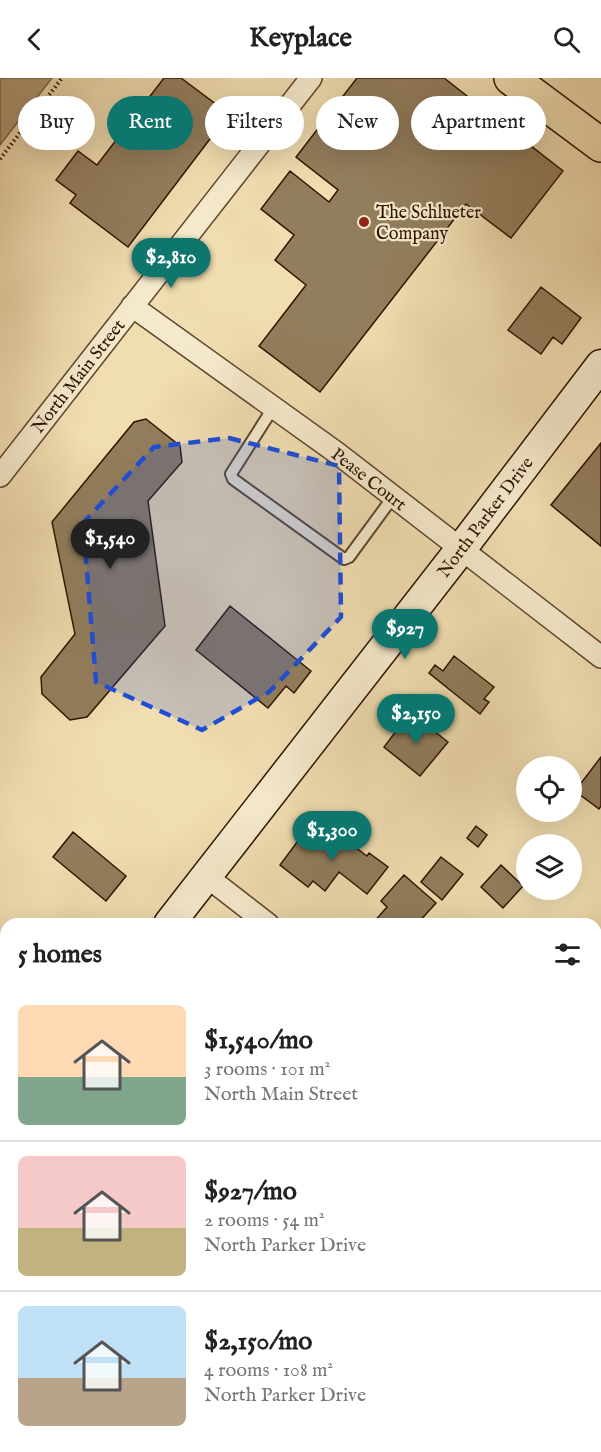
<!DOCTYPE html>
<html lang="en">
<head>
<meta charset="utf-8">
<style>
  :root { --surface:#fff; --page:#f6f6f6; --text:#222; --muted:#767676; --line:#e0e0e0; --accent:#0f766e }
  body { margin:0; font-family:"IM FELL English",serif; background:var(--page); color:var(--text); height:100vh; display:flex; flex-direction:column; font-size:22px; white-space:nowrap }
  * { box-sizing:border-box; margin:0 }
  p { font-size:20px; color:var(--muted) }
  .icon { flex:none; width:33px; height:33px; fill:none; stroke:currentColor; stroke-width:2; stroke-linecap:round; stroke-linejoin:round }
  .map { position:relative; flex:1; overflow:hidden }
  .sheet { position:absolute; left:0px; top:840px; width:602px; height:534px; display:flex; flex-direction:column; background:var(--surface); border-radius:18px 18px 0 0; box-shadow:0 6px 24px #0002 }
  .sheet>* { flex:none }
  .banner { position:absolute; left:18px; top:18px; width:566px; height:54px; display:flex; gap:12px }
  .fabs { position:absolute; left:516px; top:678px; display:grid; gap:12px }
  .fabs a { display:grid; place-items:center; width:66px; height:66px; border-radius:50%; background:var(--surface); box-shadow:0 6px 24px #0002; font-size:30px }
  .price { position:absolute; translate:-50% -51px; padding:0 14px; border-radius:21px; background:var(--accent); color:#fff; font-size:20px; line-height:39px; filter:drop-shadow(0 2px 3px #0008) }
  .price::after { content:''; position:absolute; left:50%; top:36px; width:18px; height:14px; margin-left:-9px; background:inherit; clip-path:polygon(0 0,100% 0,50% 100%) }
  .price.on { background:#222; color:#fff }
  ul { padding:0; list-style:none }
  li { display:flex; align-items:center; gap:18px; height:150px; padding:0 18px }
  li+li { border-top:2px solid var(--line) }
  li span { display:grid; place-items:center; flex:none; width:168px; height:120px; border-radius:9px; color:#555 }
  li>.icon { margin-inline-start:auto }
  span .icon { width:72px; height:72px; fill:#fffc; stroke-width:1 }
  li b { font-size:26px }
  h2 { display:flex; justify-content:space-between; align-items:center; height:72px; padding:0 18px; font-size:26px }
  .pill { padding:0 21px; border-radius:27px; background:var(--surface); box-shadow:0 6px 24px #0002; font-size:21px; line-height:54px }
  .pill.on { background:var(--accent); color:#fff }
  header { display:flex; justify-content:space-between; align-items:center; height:78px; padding:0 18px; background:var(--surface); font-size:27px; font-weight:800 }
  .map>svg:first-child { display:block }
  .water { fill:#ae9975; stroke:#7a6447; stroke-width:1.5 }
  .building { fill:#927d5c; stroke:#2d1402; stroke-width:1.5 }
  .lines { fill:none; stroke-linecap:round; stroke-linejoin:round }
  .lane-casing { stroke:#5e462e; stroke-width:14 }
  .street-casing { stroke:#5e462e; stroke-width:24 }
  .secondary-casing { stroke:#2d1402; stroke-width:33 }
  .primary-casing { stroke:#2d1402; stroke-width:36 }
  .path { stroke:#2d1402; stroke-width:4; stroke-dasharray:1.5 3; stroke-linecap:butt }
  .lane { stroke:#f5e9cc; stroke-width:10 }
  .street { stroke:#f5e9cc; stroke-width:21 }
  .secondary { stroke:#f5e9cc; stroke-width:30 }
  .primary { stroke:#f0ddb0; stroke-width:33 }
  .marked { fill:#1d4ed8; fill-opacity:0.2; stroke:#1d4ed8; stroke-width:4.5; stroke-dasharray:12 8; stroke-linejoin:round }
  .poi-dot { fill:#8f2418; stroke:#f5e9cc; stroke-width:2 }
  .labels { text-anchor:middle; stroke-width:4.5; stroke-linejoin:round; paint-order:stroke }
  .poi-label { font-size:18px; fill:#2d1402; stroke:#f5e9cc; text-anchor:start }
  .street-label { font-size:18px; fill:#2d1402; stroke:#f5e9cc }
</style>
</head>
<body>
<header><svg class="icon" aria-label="back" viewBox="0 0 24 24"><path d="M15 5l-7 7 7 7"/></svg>Keyplace<svg class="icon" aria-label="search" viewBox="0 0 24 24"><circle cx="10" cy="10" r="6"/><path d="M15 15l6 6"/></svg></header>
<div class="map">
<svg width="601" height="1374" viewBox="0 0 601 1374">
  <rect width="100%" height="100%" fill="#f0ddb0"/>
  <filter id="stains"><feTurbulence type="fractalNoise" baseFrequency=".00333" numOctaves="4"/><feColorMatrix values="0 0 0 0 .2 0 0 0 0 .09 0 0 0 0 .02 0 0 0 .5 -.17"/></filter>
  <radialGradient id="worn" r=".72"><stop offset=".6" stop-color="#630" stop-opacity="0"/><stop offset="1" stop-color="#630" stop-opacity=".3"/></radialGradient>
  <!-- water -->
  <path class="water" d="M 0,0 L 52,0 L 0,67 Z"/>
  <!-- building -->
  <path class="building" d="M 164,0 L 181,0 L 229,36 L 128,169 L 70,125 L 76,117 L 56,102 L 78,73 L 97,87 Z
    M 357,0 L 444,0 L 563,93 L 511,160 L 466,126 L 320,314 L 259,268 L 306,207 L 275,182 L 294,157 L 261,131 L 290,93 L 329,124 L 338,112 L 296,79 Z
    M 541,209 L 581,240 L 562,266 L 553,259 L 541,276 L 508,252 Z
    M 146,341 L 180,368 L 182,384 L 148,423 L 165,548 L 87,639 L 70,642 L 42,616 L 41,599 L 75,556 L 52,444 L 134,344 Z
    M 601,365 L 601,468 L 551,427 Z
    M 230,528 L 311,593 L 294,615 L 286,608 L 268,630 L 196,572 Z
    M 454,578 L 494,609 L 484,621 L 489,624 L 480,636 L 429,595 L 435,587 L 443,593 Z
    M 414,637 L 448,664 L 420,698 L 384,669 L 400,648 L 403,651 Z
    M 601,679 L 601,728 L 599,731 L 575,713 Z
    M 476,748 L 487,757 L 478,769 L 467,760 Z
    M 323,750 L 341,763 L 343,760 L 367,778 L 369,775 L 388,789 L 367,816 L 339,794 L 325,813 L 313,803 L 308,809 L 280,787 L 303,756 L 313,763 Z
    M 73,754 L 126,798 L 106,823 L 53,779 Z
    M 441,779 L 463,796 L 442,822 L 421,804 Z
    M 501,787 L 523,808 L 503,830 L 481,809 Z
    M 404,797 L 436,825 L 417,846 L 375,846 L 373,845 L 387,829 L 381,823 Z
    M 596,1179 L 601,1183 L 601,1192 L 596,1199 Z
    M 596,1344 L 601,1348 L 601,1362 L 592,1374 L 583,1374 L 575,1368 L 596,1368 Z
    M 390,1368 L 443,1368 L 438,1374 L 398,1374 Z"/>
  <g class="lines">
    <!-- lane casing -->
    <g class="lane-casing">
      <path id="lane" d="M 273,330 L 231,396 L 233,401 L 344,481 L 349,479 L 393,419"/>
    </g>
    <!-- street casing -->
    <g class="street-casing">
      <path id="street" d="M 132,228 L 337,375 L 601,579
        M 0,398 L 311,0
        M 206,798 L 268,846
        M 596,1099 L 601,1103
        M 0,1152 L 6,1157"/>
    </g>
    <!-- secondary casing -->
    <g class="secondary-casing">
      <path id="secondary" d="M 169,846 L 461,471 L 601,287
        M 0,1065 L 6,1057"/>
    </g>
    <!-- primary casing -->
    <g class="primary-casing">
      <path id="primary" d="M 511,0 L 601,67"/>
    </g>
    <!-- path -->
    <path class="path" d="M 0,81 L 62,0"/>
    <!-- lane -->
    <use href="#lane" class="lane"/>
    <!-- street -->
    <use href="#street" class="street"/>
    <!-- secondary -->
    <use href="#secondary" class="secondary"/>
    <!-- primary -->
    <use href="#primary" class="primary"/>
  </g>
  <!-- marked area -->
  <path class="marked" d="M 229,360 L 339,388 L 341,539 L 269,614 L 202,652 L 96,604 L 83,445 L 154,369 Z"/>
  <!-- markers -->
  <circle class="poi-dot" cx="364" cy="144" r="6"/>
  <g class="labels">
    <!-- poi labels -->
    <g class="poi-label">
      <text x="376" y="140">The Schlueter<tspan x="376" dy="21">Company</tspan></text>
    </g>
    <!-- street labels -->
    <g class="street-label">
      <text transform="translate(78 298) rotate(-52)" y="6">North Main Street</text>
      <text transform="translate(369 401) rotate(38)" y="6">Pease Court</text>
      <text transform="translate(485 439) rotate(-53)" y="6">North Parker Drive</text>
    </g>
  </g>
  <rect width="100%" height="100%" filter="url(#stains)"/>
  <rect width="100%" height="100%" fill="url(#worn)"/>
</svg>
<div class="fabs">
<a><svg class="icon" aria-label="locate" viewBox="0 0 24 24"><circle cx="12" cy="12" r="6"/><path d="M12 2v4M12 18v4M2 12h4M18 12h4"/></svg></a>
<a><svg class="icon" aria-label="layers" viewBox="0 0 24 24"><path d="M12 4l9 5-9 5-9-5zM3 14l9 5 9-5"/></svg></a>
</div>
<b class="price" style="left:171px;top:211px">$2,810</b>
<b class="price on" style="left:110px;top:492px">$1,540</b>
<b class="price" style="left:405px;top:582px">$927</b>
<b class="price" style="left:416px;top:667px">$2,150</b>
<b class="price" style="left:332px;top:784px">$1,300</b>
<div class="banner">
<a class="pill">Buy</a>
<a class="pill on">Rent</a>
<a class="pill">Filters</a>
<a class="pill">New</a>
<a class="pill">Apartment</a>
</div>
<section class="sheet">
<h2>5 homes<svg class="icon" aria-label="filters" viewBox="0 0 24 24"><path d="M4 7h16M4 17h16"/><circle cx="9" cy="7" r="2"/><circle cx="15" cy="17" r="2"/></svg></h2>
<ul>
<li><span style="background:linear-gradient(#ffd9b3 60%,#7fa58c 0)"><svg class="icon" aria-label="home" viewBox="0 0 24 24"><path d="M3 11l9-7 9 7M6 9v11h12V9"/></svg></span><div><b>$1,540/mo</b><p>3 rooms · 101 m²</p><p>North Main Street</p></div></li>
<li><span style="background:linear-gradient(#f6c9c9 60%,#c2b280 0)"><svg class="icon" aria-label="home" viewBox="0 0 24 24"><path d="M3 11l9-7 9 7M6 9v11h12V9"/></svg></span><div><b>$927/mo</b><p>2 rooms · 54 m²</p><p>North Parker Drive</p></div></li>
<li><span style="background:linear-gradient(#bfe0f5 60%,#b9a48a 0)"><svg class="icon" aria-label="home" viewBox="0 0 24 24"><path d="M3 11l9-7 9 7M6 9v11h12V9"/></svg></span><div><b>$2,150/mo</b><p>4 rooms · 108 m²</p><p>North Parker Drive</p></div></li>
</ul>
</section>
</div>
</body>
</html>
